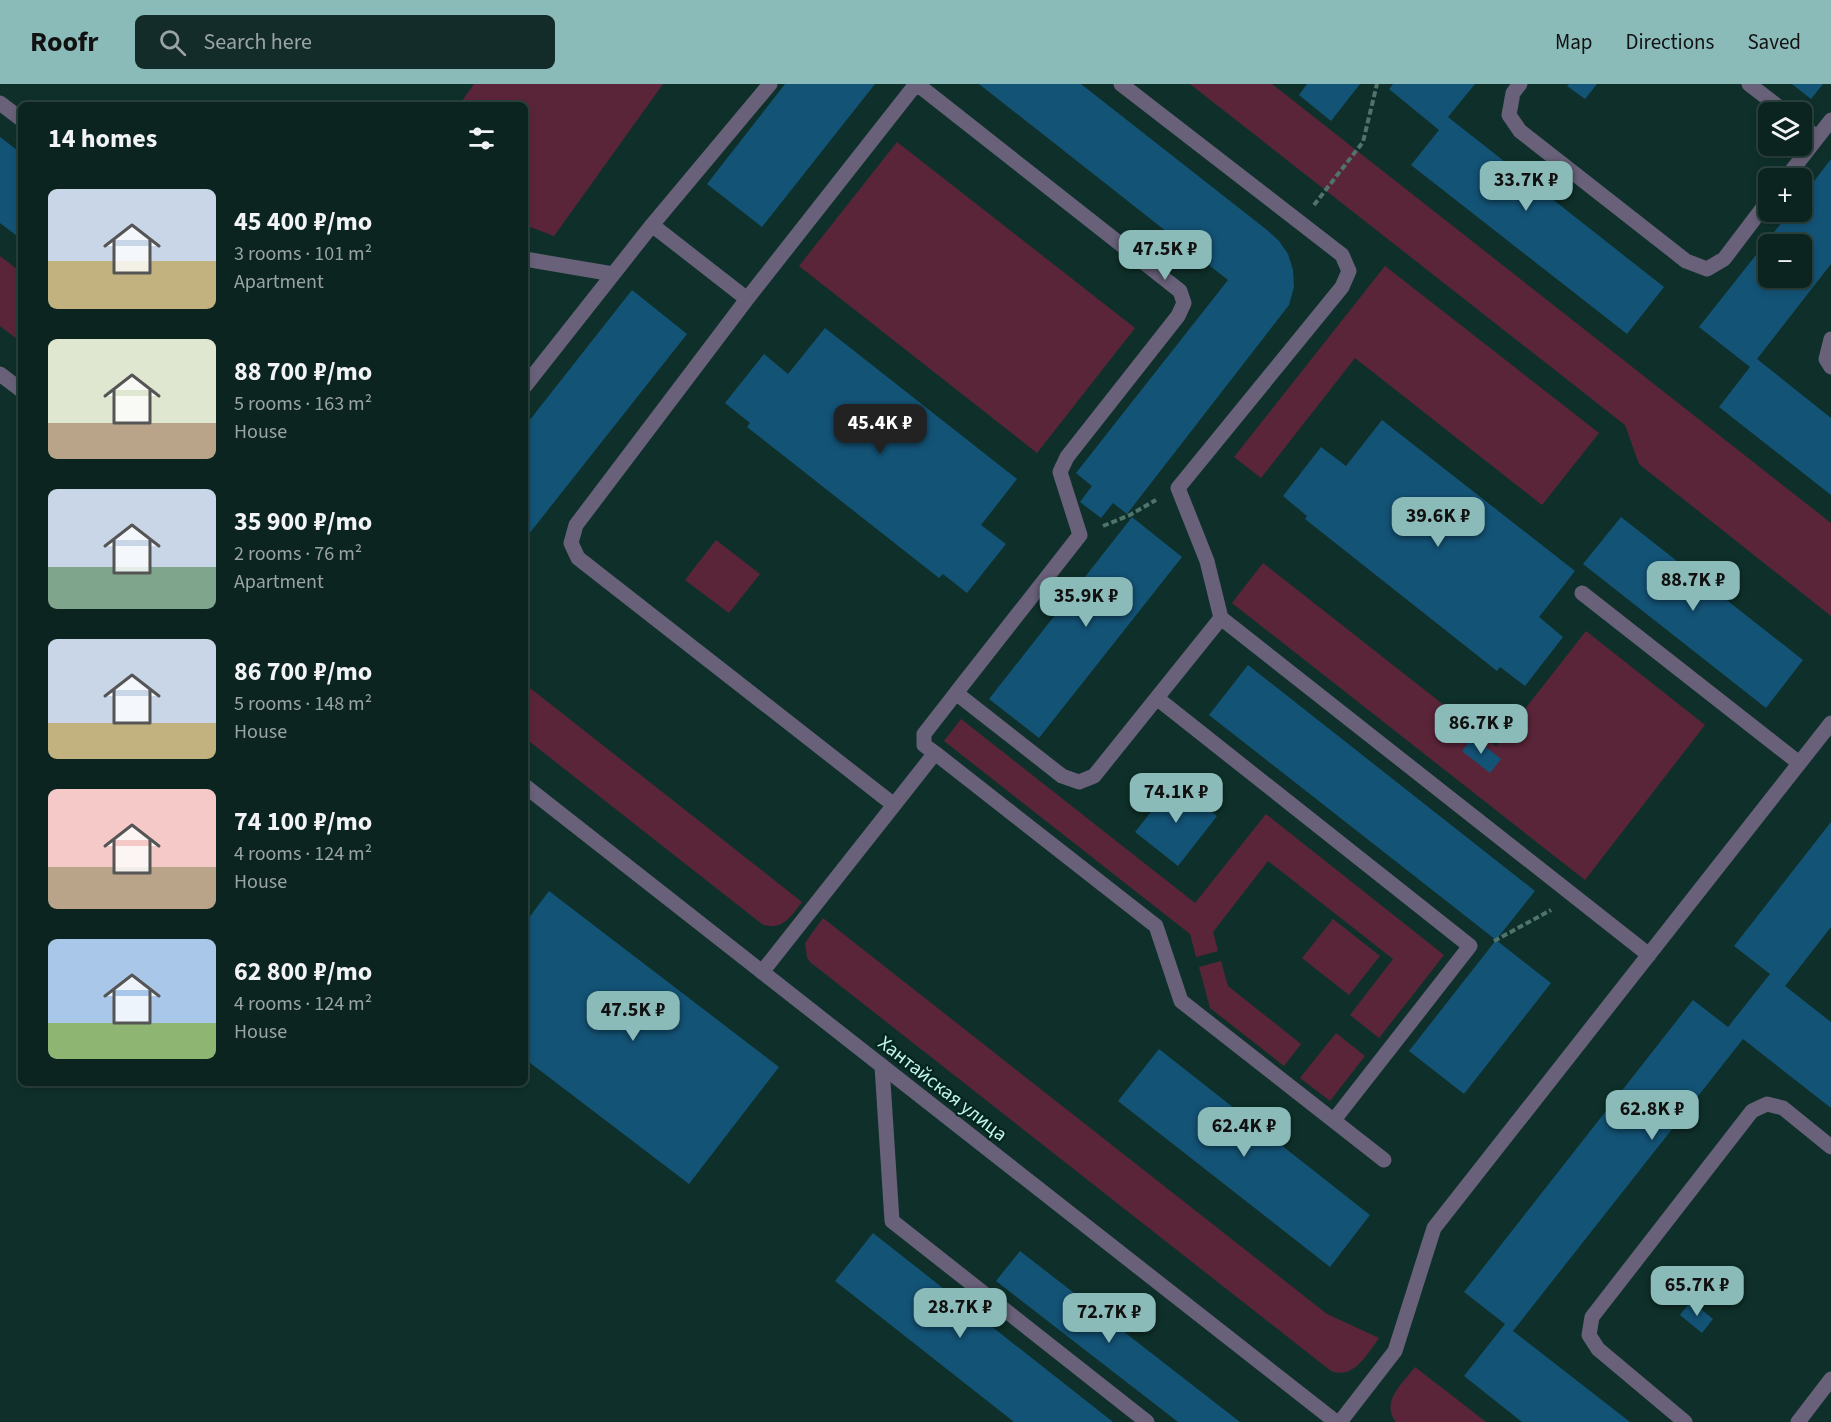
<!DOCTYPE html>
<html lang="en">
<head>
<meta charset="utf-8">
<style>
  :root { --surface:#0b2420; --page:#142c29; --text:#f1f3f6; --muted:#9aa4a5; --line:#2b413e; --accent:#8bbbb9 }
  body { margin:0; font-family:"Source Sans 3",sans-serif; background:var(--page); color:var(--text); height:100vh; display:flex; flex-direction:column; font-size:22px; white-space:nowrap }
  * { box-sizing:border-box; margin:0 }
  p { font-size:20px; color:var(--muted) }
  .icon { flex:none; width:33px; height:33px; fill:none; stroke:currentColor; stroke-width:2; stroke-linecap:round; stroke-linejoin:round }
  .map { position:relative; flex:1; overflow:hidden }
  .panel { position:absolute; left:18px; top:18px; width:510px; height:984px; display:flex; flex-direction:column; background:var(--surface); border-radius:9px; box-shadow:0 3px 9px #0003,0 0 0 2px var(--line) }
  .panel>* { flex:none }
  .buttons { position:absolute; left:1758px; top:18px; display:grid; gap:12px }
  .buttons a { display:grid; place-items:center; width:54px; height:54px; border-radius:9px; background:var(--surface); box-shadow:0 3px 9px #0003,0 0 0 2px var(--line); font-size:30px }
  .price { position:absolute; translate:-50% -51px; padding:0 14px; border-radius:12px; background:var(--accent); color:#111; font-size:20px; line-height:39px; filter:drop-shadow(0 2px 3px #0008) }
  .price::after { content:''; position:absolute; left:50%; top:36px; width:18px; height:14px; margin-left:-9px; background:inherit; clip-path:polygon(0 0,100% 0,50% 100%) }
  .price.current { background:#222; color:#fff }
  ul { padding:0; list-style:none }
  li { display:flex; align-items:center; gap:18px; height:150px; padding:0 30px }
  li span { display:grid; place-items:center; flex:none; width:168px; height:120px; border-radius:9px; color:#555 }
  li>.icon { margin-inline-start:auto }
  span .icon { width:72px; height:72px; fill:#fffc; stroke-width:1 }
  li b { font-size:26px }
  h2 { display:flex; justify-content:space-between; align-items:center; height:72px; padding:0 30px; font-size:26px }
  header { display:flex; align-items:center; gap:36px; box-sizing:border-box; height:84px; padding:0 30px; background:var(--accent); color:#111 }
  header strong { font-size:28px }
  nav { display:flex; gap:33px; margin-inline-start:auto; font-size:21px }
  .search { width:420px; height:54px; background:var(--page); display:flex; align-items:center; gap:15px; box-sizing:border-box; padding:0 21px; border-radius:9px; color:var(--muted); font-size:22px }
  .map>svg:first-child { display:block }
  .green { fill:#5b2539 }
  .building { fill:#135376; fill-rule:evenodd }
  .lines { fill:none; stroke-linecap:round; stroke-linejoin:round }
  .path { stroke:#4e746c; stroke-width:4; stroke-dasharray:6 3; stroke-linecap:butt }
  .service { stroke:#686179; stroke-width:15 }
  .tertiary { stroke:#686179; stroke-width:15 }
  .labels { text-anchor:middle; stroke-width:5; stroke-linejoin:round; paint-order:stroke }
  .street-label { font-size:20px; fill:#c4f3e8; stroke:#042620 }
</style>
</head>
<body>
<header>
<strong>Roofr</strong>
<div class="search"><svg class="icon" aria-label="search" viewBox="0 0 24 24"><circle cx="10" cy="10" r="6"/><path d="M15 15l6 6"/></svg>Search here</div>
<nav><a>Map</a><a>Directions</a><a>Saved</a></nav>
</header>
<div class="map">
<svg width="1831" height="1338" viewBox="0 0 1831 1338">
  <rect width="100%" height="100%" fill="#0f302a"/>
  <!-- green -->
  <path class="green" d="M 474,0 L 663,0 L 554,152 L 525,141 L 525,21 L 459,21 Z
    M 1190,0 L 1272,0 L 1831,439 L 1831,532 L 1639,380 L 1625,341 Z
    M 897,58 L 1135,244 L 1037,369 L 799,182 Z
    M 0,172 L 21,188 L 21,258 L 0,242 Z
    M 1385,182 L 1599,349 L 1542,421 L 1355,274 L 1261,394 L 1234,373 Z
    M 716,456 L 760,490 L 729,529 L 685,496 Z
    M 1263,479 L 1496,662 L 1586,547 L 1705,641 L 1585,796 L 1232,519 Z
    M 525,600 L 802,818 C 791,832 782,848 762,840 L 525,654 Z
    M 961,635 L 1195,819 L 1266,730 L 1444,871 L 1379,954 L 1350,931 L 1393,875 L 1268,777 L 1213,848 L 1218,867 L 1196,873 L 1190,850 L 944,657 Z
    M 823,834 L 1327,1230 L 1379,1254 C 1367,1270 1354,1296 1331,1287 L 810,878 L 807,873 L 805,859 Z
    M 1333,835 L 1380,872 L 1349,911 L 1302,874 Z
    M 1221,877 L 1228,902 L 1301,960 L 1284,982 L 1210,924 L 1199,883 Z
    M 1336,949 L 1365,972 L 1330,1017 L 1300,994 Z
    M 1415,1283 L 1486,1338 L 1396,1338 C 1380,1318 1403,1299 1415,1283 Z"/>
  <!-- building -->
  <path class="building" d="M 785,0 L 875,0 L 762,143 L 707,100 Z
    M 979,0 L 1081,0 L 1267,146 L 1279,157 L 1288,170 L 1293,186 L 1294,203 L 1289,221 L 1127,430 L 1113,419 L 1101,434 L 1080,418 L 1092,402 L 1076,389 L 1228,196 Z
    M 1307,0 L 1360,0 L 1331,37 L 1299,11 Z
    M 1393,0 L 1475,0 L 1448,33 L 1664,203 L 1627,250 L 1411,81 L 1439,46 L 1389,5 Z
    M 1569,0 L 1597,0 L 1585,15 L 1567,2 Z
    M 1792,0 L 1823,0 L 1811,15 Z
    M 0,53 L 21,69 L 21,155 L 0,139 Z
    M 1831,75 L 1831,180 L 1757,275 L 1831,334 L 1831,411 L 1719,323 L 1750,283 L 1699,243 L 1790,128 L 1802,128 L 1802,113 ZM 1768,160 L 1802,160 L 1802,194 L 1768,194 Z
    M 632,206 L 687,250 L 525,455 L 525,342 Z
    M 825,244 L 1017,395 L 981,441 L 1006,460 L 967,509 L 943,490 L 939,494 L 747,343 L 750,339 L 725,319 L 764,270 L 788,290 Z
    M 1382,336 L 1575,487 L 1539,533 L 1563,553 L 1525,602 L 1500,583 L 1497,587 L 1305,435 L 1307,432 L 1283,412 L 1321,363 L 1346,382 Z
    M 1132,433 L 1182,473 L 1039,654 L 989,615 Z
    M 1621,433 L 1803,576 L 1766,624 L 1583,480 Z
    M 1248,581 L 1535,807 L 1496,856 L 1551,899 L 1464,1010 L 1409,967 L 1496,856 L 1209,631 Z
    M 1473,653 L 1501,675 L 1490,689 L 1462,667 Z
    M 1174,699 L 1217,732 L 1178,782 L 1135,748 Z
    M 1831,738 L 1831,843 L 1785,902 L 1831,938 L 1831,1024 L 1743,955 L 1513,1247 L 1630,1338 L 1522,1338 L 1464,1292 L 1505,1240 L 1464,1208 L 1693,916 L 1728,943 L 1770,890 L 1734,862 Z
    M 549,807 L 779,983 L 689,1100 L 525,975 L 525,839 Z
    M 1159,965 L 1370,1131 L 1330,1183 L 1118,1017 Z
    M 873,1149 L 1113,1338 L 1014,1338 L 835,1197 Z
    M 1020,1167 L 1240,1338 L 1178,1338 L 996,1197 Z
    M 1691,1217 L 1713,1235 L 1702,1249 L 1680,1231 Z"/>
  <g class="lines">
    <!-- path -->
    <path class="path" d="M 1314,121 L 1363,58 L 1377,0
      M 1103,442 L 1130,431 L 1156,416
      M 1494,857 L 1551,826"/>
    <!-- service -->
    <path class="service" d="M 917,0 L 1180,207 L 1184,219 L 1178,232 L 1067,373 L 1060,388 L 1080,451 L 956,609
      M 1121,0 L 1342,171 L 1349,187 L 1342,203 L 1178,404 L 1207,477 L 1221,534 L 1649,871
      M 1520,0 L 1513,9 L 1509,31 L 1520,47 L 1686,177 L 1707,185 L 1724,175 L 1768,117
      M 1749,0 L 1785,28
      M 0,19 L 21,35
      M 1802,41 L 1817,54
      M 1786,94 L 1831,36
      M 652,141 L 747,215
      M 525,175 L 613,190
      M 1831,255 L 1826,275 L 1831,283
      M 525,302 L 652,141 L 770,0
      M 1582,509 L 1799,679
      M 1158,615 L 1470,862 L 1334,1036
      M 935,669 L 924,661 L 924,650 L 956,609 L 1062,692 L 1079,698 L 1094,692 L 1221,534
      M 894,721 L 935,669 L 1156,842 L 1181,917 L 1384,1076
      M 762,888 L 894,721 L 578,474 L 571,459 L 576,441 L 747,215 L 916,0
      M 882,982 L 892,1137 L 1147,1338
      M 1340,1338 L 1395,1267 L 1434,1144 L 1831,639
      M 1685,1338 L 1598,1265 L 1589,1251 L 1592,1233 L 1752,1027 L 1767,1020 L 1783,1024 L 1831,1063
      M 1798,1338 L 1831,1295"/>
    <!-- tertiary -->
    <path class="tertiary" d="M 0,290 L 21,306
      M 525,702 L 1336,1338"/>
  </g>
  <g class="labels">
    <!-- street labels -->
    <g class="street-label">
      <text transform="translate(943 1004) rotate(38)" y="7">Хантайская улица</text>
    </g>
  </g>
</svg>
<div class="buttons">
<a><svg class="icon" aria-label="layers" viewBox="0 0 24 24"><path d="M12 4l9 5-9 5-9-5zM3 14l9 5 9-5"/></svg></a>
<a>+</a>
<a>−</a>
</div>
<b class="price" style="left:1526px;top:128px">33.7K ₽</b>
<b class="price" style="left:1165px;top:197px">47.5K ₽</b>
<b class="price current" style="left:880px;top:371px">45.4K ₽</b>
<b class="price" style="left:1438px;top:464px">39.6K ₽</b>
<b class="price" style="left:1693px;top:528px">88.7K ₽</b>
<b class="price" style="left:1086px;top:544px">35.9K ₽</b>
<b class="price" style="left:1481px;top:671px">86.7K ₽</b>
<b class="price" style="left:1176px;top:740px">74.1K ₽</b>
<b class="price" style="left:633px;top:958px">47.5K ₽</b>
<b class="price" style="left:1652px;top:1057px">62.8K ₽</b>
<b class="price" style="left:1244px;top:1074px">62.4K ₽</b>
<b class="price" style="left:1697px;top:1233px">65.7K ₽</b>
<b class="price" style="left:960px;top:1255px">28.7K ₽</b>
<b class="price" style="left:1109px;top:1260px">72.7K ₽</b>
<section class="panel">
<h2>14 homes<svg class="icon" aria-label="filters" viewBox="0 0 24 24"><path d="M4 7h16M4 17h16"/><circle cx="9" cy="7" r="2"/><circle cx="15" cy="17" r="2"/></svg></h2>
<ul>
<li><span style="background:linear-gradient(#c9d6e8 60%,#c2b280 0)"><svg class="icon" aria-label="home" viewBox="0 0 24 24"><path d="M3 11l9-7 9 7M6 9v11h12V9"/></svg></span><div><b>45 400 ₽/mo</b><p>3 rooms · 101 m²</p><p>Apartment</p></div></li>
<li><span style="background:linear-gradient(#dfe7d0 70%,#b9a48a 0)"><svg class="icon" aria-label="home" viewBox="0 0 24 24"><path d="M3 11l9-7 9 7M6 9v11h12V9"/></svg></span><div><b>88 700 ₽/mo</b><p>5 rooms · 163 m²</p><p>House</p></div></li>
<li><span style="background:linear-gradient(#c9d6e8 65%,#7fa58c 0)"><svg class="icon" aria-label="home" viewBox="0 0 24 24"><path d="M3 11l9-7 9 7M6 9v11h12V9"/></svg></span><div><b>35 900 ₽/mo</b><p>2 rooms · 76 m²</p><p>Apartment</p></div></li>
<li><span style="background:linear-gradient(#c9d6e8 70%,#c2b280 0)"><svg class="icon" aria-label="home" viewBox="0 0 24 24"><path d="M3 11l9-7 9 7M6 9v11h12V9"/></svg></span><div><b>86 700 ₽/mo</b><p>5 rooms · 148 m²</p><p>House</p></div></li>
<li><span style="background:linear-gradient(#f6c9c9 65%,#b9a48a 0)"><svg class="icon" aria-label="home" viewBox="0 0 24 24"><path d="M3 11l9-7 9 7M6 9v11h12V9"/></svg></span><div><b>74 100 ₽/mo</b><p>4 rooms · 124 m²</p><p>House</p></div></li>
<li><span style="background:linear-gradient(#a9c7e8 70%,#8fb573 0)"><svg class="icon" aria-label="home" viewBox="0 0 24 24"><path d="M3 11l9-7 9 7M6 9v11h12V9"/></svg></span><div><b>62 800 ₽/mo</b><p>4 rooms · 124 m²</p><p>House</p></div></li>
</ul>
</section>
</div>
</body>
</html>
